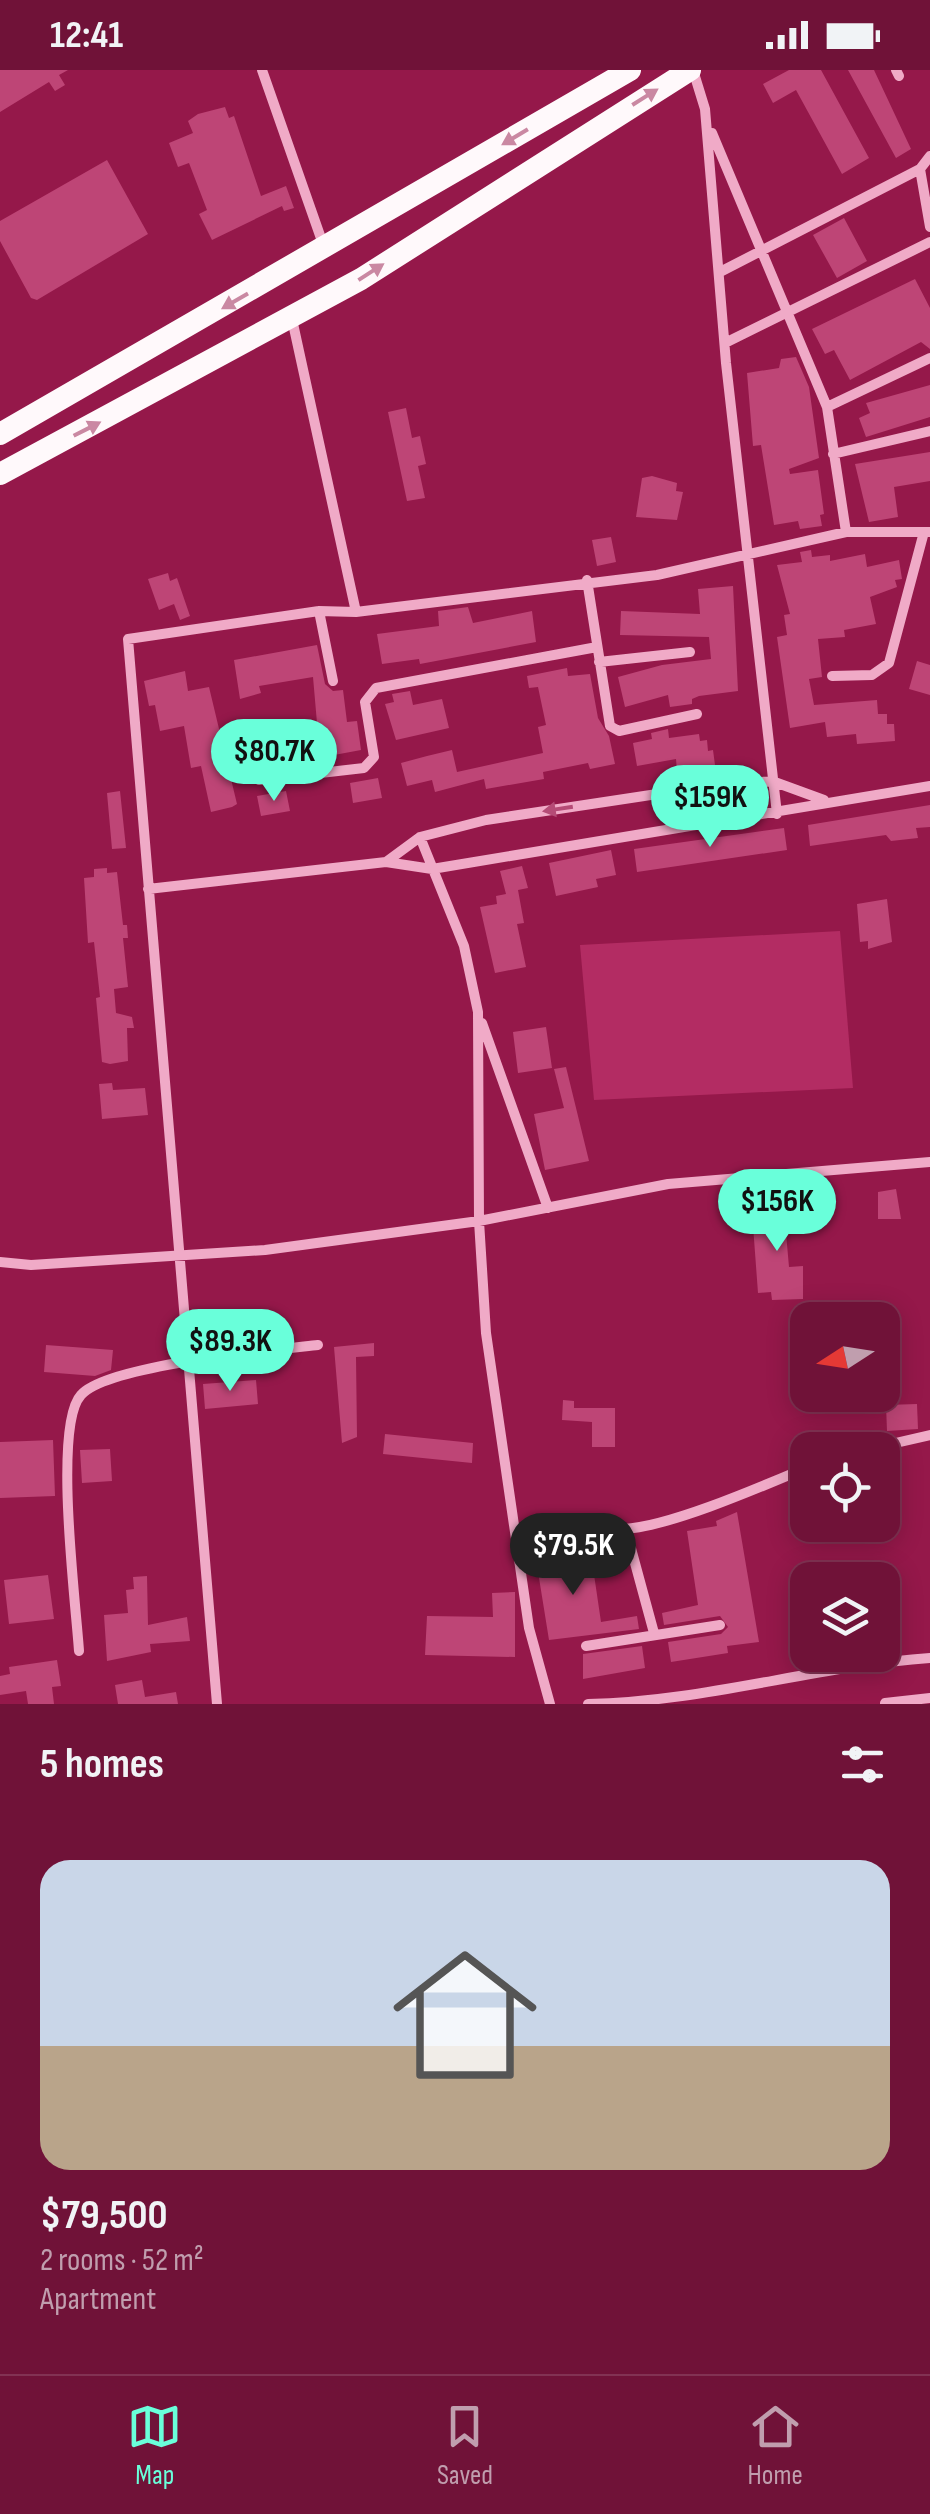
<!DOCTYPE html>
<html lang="en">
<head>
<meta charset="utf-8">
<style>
  :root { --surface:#701238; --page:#782043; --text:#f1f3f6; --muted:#c09eae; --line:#823253; --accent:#69ffda }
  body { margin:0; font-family:"Sofia Sans Condensed",sans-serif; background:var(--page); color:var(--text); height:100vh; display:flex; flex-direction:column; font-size:38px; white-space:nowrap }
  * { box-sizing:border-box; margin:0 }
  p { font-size:32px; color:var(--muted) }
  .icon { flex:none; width:55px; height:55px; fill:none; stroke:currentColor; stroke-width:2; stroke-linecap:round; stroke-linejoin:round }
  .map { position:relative; height:1634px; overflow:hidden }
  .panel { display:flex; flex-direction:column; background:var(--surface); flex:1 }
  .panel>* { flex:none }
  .needle { width:65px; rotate:258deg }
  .tools { position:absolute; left:790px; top:1232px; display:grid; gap:20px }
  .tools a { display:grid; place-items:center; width:110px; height:110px; border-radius:20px; background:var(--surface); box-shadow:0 5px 25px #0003,0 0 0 2px var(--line); font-size:50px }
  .price { position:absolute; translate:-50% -85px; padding:0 22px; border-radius:35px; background:var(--accent); color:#111; font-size:32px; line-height:65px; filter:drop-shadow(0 2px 5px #0008) }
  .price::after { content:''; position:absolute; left:50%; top:60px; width:30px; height:22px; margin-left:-15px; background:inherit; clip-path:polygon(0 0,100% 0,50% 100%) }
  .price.current { background:#222; color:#fff }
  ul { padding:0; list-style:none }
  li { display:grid; align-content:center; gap:20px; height:530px; padding:0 40px }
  li span { display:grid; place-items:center; height:310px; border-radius:30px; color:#555 }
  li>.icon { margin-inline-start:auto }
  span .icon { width:180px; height:180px; fill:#fffc; stroke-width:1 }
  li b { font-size:42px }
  h2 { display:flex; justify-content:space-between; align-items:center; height:120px; padding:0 40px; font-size:42px }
  .status { display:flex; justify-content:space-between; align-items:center; height:70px; padding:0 50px; background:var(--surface); direction:ltr }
  .status svg { height:28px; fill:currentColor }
  .tabs { display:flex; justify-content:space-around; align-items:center; height:140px; border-top:2px solid var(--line); background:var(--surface); font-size:28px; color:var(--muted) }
  .tabs a { display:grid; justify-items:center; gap:5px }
  .tabs .current { color:var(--accent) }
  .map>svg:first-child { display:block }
  .green { fill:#b32c63 }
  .building { fill:#be4576 }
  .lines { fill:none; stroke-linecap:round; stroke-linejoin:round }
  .minor { stroke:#f0aac7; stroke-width:10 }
  .trunk { stroke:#fff9fb; stroke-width:22 }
  .oneway { fill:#ca88a2 }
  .oneway2 { fill:#b54b76 }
</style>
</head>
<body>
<div class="status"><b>12:41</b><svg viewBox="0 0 49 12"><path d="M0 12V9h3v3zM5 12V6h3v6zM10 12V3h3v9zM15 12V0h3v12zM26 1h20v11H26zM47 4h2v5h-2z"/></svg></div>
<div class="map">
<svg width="930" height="1634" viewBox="0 0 930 1634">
  <rect width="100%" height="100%" fill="#95184a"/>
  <!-- green -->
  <path class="green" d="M 840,861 L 853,1018 L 594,1030 L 580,875 Z"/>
  <!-- building -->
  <path class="building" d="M 0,0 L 68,0 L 59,5 L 65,15 L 55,21 L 49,12 L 0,42 Z
    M 789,0 L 821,0 L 869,88 L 842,104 L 796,20 L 773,33 L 763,14 Z
    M 848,0 L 874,0 L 911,79 L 896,88 Z
    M 225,37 L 229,48 L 234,46 L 261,126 L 286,116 L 294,138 L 284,141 L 282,136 L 212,170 L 199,144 L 207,140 L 189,93 L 178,97 L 169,73 L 193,63 L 188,51 L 198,44 Z
    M 107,90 L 148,164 L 37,230 L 31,228 L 0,171 L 0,151 Z
    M 844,148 L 867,191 L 837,208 L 813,165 Z
    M 915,209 L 930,238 L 930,279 L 921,272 L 850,310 L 834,280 L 825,284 L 812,259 Z
    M 796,287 L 809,317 L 819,388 L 789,399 L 790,404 L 818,400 L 824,444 L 820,445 L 822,456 L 800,459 L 798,451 L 774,455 L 761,375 L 753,376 L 747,303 L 779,298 L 781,289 Z
    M 930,315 L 930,347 L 866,367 L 859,348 L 870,343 L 866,333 Z
    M 406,338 L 412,368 L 420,366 L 426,394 L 418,396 L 425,428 L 407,431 L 388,342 Z
    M 930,382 L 930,411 L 894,417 L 898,447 L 869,452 L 855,394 Z
    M 652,406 L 677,413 L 676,421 L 683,422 L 677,450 L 636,447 L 642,408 Z
    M 611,467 L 616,492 L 597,496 L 592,470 Z
    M 811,480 L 812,487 L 830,485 L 830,491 L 865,484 L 867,497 L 899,490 L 902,509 L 895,510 L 897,517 L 870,527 L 876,554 L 844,560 L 845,567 L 818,569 L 822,607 L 809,609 L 814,635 L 877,630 L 878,644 L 887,644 L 887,654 L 894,654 L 895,671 L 857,674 L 856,664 L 827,667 L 825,652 L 790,658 L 777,567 L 787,565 L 784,545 L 790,544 L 777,495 L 802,492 L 800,482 Z
    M 168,503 L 170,511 L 177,508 L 190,546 L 180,550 L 174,534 L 159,540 L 148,509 Z
    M 733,516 L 738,621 L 699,626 L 692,629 L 692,634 L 670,637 L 668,625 L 625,637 L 618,607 L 662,595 L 711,589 L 709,567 L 620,565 L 621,541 L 700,544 L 698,519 Z
    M 468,537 L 473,553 L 532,541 L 536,572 L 420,594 L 419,589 L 382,594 L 377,564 L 439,556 L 438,541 Z
    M 317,575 L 325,614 L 333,621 L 343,620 L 347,652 L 357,651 L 361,680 L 275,696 L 274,660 L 317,653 L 313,607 L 259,616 L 261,623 L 240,629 L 234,590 Z
    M 917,591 L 930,595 L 930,625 L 909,619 Z
    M 567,598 L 568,606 L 590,604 L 598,648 L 609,666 L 615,694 L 590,699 L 588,693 L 543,702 L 544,709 L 486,719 L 484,709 L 435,722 L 432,710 L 407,716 L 401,693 L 427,686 L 452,680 L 457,702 L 543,683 L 538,657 L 546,655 L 538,617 L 529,618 L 527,606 Z
    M 185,601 L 188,621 L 209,617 L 237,734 L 232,737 L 211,742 L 201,696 L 191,698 L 184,656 L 160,661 L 155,635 L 149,636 L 144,611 Z
    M 410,621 L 413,635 L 442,629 L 449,658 L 396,670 L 385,634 L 394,632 L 392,624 Z
    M 668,659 L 669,668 L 699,664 L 700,671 L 707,670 L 708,681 L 713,680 L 715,695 L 677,701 L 676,689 L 637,696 L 633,673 L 652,669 L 651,663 Z
    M 378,708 L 382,728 L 353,733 L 350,713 Z
    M 120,721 L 126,778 L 112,779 L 107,723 Z
    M 286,721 L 290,741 L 261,746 L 257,726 Z
    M 930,735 L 930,757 L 916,758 L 918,768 L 891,771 L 886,765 L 810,776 L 808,755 Z
    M 784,758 L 787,780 L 637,802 L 634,779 Z
    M 611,780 L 616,805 L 596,809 L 598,817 L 556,826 L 549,793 Z
    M 522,796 L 528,818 L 518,820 L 524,853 L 517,854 L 526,897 L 495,903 L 480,837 L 497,834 L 496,826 L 506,824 L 500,801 Z
    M 107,798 L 107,803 L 117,802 L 123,855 L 127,855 L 128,868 L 123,868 L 128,917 L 114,919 L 116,943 L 132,947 L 134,958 L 127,958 L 128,991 L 110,994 L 102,992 L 96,928 L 100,927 L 94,872 L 88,873 L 84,808 L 94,807 L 94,799 Z
    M 887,829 L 892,872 L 868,879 L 868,871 L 860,872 L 857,834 Z
    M 546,957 L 552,998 L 518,1003 L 513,962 Z
    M 566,997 L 589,1091 L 545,1100 L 534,1044 L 564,1038 L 554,999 Z
    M 112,1013 L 113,1020 L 145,1018 L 148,1045 L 102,1049 L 99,1014 Z
    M 896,1119 L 901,1149 L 878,1149 L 878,1122 Z
    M 800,1140 L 802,1160 L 786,1163 L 789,1197 L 803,1196 L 803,1229 L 772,1230 L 771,1222 L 758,1223 L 752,1142 Z
    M 374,1273 L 374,1286 L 356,1287 L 357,1367 L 342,1373 L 334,1277 Z
    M 46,1275 L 113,1280 L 111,1300 L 95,1306 L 44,1302 Z
    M 256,1310 L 258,1334 L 205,1339 L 203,1314 Z
    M 563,1330 L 574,1331 L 574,1338 L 615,1338 L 615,1377 L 592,1377 L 592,1352 L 562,1350 Z
    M 917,1334 L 918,1359 L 887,1361 L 886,1335 Z
    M 385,1364 L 473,1373 L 472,1393 L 383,1384 Z
    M 53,1370 L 55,1426 L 0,1428 L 0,1372 Z
    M 110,1379 L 112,1411 L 82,1413 L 80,1380 Z
    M 737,1442 L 759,1572 L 727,1576 L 728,1583 L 671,1592 L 668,1572 L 721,1564 L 728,1557 L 720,1546 L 664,1555 L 662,1543 L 698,1535 L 687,1461 L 717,1456 L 716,1451 Z
    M 559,1479 L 560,1487 L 591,1484 L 601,1552 L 637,1546 L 639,1559 L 549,1570 L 535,1483 Z
    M 48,1505 L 54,1549 L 9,1554 L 4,1510 Z
    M 147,1506 L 148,1555 L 187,1547 L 190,1571 L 150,1574 L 151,1582 L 107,1591 L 104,1545 L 128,1543 L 126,1520 L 134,1519 L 133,1507 Z
    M 515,1522 L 515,1587 L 425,1585 L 427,1546 L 493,1547 L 492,1523 Z
    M 642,1576 L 645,1598 L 583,1609 L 583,1584 Z
    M 57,1590 L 61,1616 L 52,1617 L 54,1634 L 28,1634 L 26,1621 L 0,1625 L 0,1606 L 10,1604 L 9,1597 Z
    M 142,1610 L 145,1627 L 176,1622 L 178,1634 L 118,1634 L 115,1615 Z"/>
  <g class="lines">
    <!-- minor -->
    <path class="minor" d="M 262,0 L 323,174
      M 693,0 L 705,39 L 726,293 L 777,744
      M 896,0 L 899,6
      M 712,63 L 827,337 L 846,462
      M 930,86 L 920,99 L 930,157
      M 720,202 L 920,99
      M 292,249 L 356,542
      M 725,273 L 930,172
      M 827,337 L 930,288
      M 833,384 L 930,361
      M 587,510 L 610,656 L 619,661 L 697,644
      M 319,541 L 333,611
      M 599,592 L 690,582
      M 832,606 L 872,605 L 889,593 L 924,462
      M 239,655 L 248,702 L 259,710 L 364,698 L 374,687 L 365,632 L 376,618 L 597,577
      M 420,767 L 464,876 L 478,942 L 479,1151 L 486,1263 L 529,1558 L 550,1634
      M 386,792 L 420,767 L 486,750 L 710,716 L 772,711 L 824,730
      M 148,819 L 386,792 L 432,799 L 930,716
      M 482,953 L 548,1138
      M 0,1192 L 31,1195 L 265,1180 L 479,1151 L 668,1114 L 930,1092
      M 865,1380 L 930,1365
      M 626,1460 L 654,1563
      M 516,1466 C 552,1462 587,1461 624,1459 C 669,1457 763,1416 808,1397
      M 586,1576 L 720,1555
      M 79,1581 C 76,1534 53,1355 81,1325 C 107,1295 273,1280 318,1275
      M 885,1633 L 930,1628
      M 217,1634 L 128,569 L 319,541 L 356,542 L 657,505 L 846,462 L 930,462
      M 588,1634 C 703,1632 815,1596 930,1588"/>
    <!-- trunk -->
    <path class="trunk" d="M 0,364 L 630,0
      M 0,404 L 361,209 L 690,0"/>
  </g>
  <!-- one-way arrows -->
  <defs><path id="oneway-solid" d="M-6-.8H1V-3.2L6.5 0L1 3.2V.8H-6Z" transform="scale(2.5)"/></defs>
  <g class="oneway">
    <use href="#oneway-solid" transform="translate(645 27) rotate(-32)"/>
    <use href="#oneway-solid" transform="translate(515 67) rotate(149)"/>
    <use href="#oneway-solid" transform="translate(371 202) rotate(-33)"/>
    <use href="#oneway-solid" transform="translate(235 231) rotate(150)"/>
    <use href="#oneway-solid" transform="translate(87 359) rotate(-27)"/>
  </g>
  <use class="oneway2" href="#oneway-solid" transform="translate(558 739) rotate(171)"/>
</svg>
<div class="tools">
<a><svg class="needle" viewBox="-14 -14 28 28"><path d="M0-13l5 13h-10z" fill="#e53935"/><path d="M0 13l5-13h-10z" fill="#c09eae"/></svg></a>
<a><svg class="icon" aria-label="locate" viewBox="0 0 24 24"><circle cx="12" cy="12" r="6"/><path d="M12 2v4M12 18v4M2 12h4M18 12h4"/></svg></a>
<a><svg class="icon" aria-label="layers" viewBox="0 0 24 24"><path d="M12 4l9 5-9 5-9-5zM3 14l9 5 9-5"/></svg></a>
</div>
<b class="price" style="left:274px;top:734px">$80.7K</b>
<b class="price" style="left:710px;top:780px">$159K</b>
<b class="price" style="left:777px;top:1184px">$156K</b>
<b class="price" style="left:230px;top:1324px">$89.3K</b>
<b class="price current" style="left:573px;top:1528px">$79.5K</b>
</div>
<section class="panel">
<h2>5 homes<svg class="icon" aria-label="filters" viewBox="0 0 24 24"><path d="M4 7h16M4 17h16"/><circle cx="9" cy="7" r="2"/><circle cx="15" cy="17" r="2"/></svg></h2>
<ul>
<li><span style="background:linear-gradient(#c9d6e8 60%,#b9a48a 0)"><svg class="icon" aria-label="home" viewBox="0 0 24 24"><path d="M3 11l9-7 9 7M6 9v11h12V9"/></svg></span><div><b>$79,500</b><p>2 rooms · 52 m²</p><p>Apartment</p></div></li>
</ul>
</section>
<nav class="tabs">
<a class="current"><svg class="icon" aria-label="map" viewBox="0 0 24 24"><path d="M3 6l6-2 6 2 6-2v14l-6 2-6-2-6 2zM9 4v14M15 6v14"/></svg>Map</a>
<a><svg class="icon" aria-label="saved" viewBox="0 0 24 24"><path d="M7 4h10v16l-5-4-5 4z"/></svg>Saved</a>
<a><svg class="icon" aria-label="home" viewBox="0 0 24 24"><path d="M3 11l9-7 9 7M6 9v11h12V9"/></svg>Home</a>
</nav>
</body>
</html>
